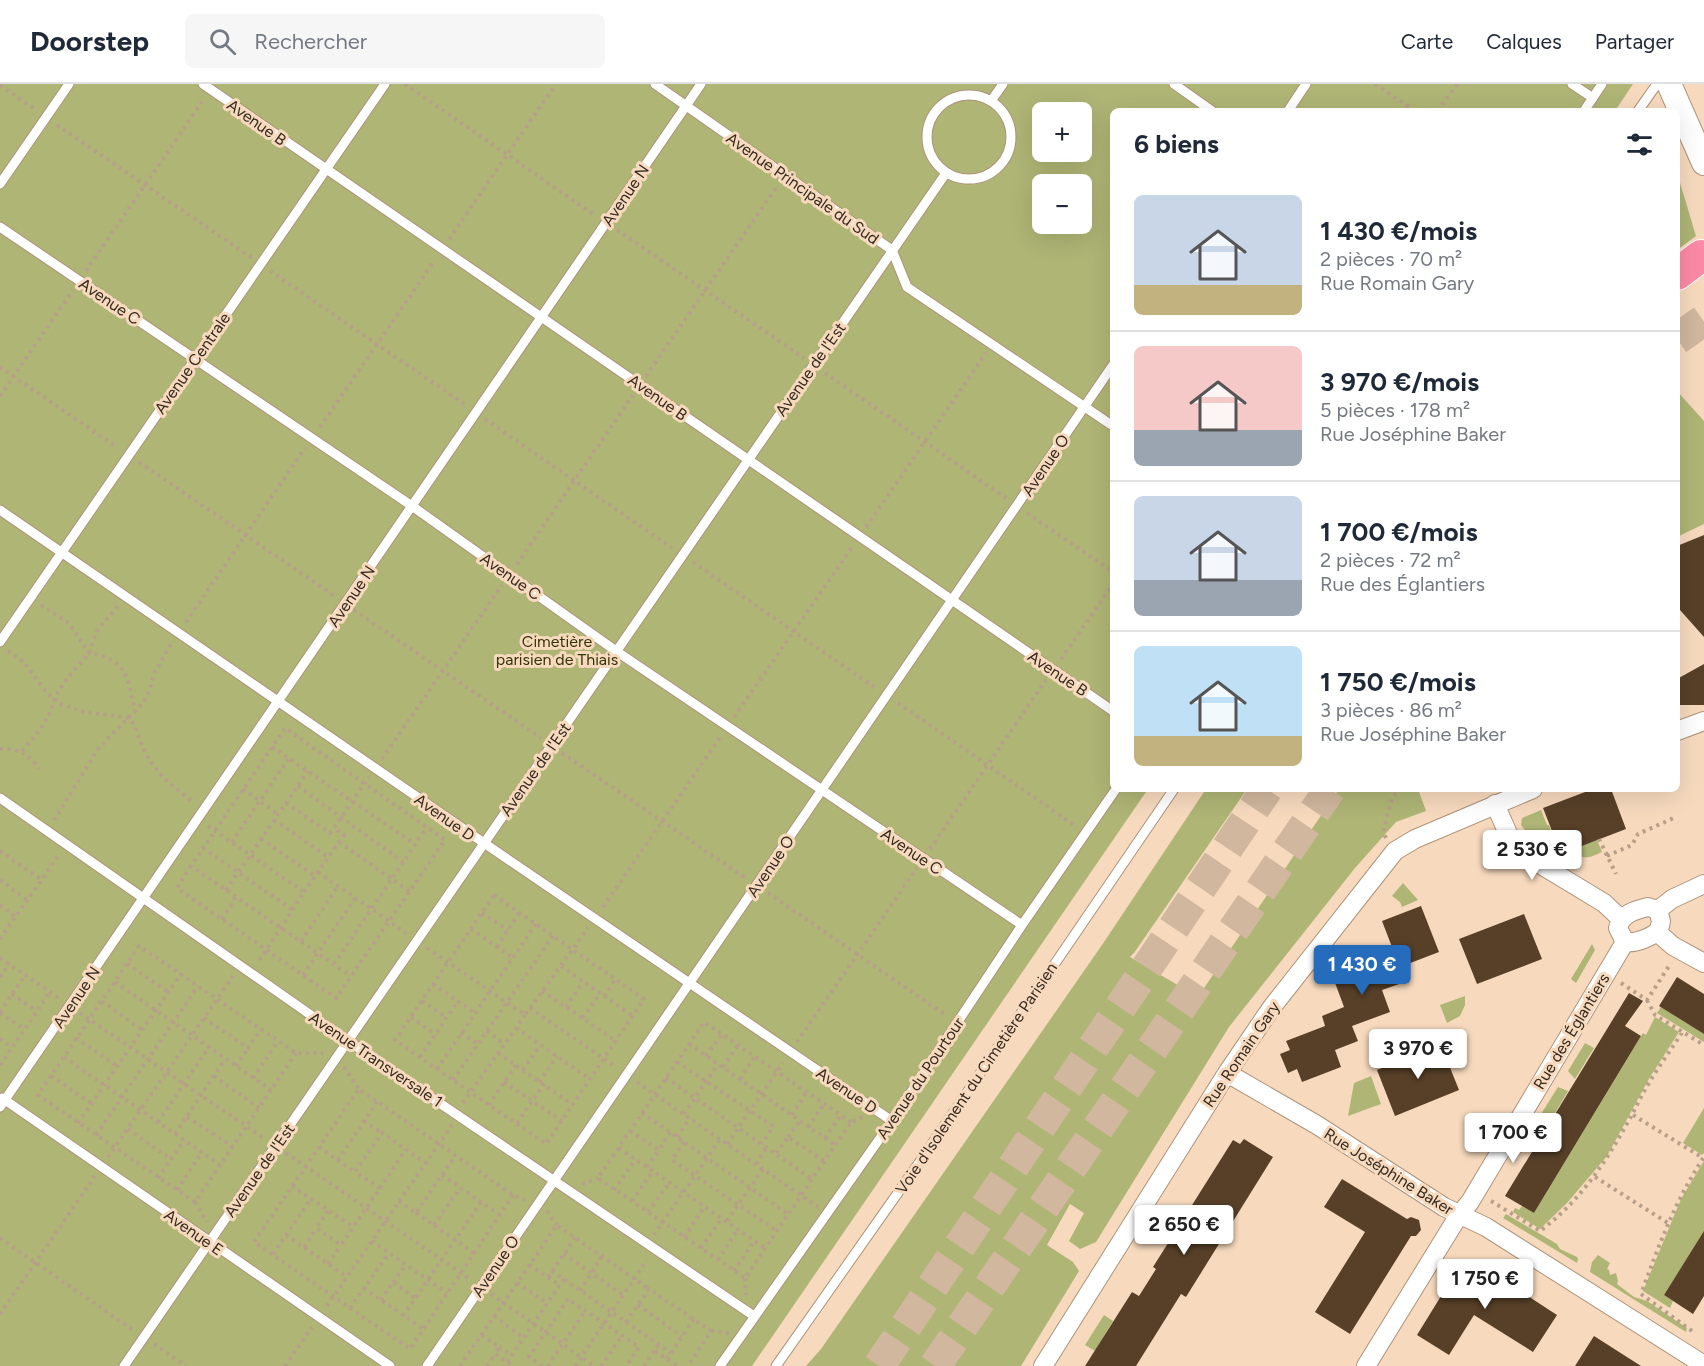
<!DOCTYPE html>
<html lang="fr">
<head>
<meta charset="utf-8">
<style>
  :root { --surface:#fff; --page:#f6f6f7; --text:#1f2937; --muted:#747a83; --line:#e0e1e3; --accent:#266cbc }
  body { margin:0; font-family:Figtree,sans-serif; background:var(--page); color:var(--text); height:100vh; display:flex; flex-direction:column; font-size:22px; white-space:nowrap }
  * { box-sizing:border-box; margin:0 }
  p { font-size:20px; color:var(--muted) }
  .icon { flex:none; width:33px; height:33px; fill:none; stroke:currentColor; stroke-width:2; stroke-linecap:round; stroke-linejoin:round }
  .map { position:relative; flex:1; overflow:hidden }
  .panel { position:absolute; left:1110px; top:24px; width:570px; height:684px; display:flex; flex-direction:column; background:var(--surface); border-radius:9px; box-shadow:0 6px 24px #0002 }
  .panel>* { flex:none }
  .buttons { position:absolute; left:1032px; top:18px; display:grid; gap:12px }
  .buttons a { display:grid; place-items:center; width:60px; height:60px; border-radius:9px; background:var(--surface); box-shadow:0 6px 24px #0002; font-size:30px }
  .price { position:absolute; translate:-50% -51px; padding:0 14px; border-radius:6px; background:#fff; color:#222; font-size:20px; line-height:39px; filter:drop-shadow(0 2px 3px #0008) }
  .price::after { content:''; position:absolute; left:50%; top:36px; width:18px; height:14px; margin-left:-9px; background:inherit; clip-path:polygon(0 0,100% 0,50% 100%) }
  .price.selected { background:var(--accent); color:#fff }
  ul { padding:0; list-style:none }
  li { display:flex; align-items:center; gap:18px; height:150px; padding:0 24px }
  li+li { border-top:2px solid var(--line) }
  li span { display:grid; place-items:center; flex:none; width:168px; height:120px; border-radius:9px; color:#555 }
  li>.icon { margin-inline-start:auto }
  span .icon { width:72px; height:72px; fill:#fffc; stroke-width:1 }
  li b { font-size:26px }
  h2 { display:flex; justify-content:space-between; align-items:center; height:72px; padding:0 24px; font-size:26px }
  header { display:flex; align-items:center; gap:36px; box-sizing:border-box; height:84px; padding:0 30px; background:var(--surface); border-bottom:2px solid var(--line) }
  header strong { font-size:28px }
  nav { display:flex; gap:33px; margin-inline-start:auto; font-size:21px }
  .search { width:420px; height:54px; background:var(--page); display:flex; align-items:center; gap:15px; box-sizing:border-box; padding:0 21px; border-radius:9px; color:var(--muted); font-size:22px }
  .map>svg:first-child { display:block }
  .green { fill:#afb575; fill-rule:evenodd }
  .building { fill:#584028 }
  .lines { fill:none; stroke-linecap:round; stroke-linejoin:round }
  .highway-tunnel { stroke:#d0b79e; stroke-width:32; stroke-dasharray:32 16; stroke-linecap:butt }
  .lane-casing { stroke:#ae9379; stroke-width:11 }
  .street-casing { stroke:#ae9379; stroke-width:20 }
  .secondary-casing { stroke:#ae9379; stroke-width:26 }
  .highway-casing { stroke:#fff; stroke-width:34 }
  .path { stroke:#b7a08a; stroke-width:4; stroke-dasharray:3 4.5; stroke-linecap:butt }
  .lane { stroke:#fff; stroke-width:9 }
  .street { stroke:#fff; stroke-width:18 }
  .secondary { stroke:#fff; stroke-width:24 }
  .highway { stroke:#fc8aa6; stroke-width:32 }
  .labels { text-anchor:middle; stroke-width:6; stroke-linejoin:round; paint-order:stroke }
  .street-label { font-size:16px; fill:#352a1f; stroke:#f7dabe }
  .park-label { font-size:16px; fill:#323507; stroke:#f7dabe }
</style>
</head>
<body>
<header>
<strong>Doorstep</strong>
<div class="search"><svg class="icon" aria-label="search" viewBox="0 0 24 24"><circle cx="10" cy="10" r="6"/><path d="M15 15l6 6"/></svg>Rechercher</div>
<nav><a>Carte</a><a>Calques</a><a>Partager</a></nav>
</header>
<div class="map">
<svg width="1704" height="1282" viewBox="0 0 1704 1282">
  <rect width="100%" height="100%" fill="#f7dabe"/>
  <!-- green -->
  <path class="green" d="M 0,0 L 1633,0 L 1615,27 L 1113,27 L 1113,705 L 1148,705 L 752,1282 L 0,1282 ZM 1042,28 L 1082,28 L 1082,68 L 1042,68 ZM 1042,100 L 1082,100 L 1082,140 L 1042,140 Z
    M 1677,92 L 1678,92 L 1696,152 L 1677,166 Z
    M 1677,307 L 1704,337 L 1704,440 L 1677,453 Z
    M 1206,705 L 1247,705 L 1134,869 L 1130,873 L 1198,913 L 1339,705 L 1418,705 L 1426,727 L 1396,738 L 1355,784 L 1229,943 L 1096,1158 L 1080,1165 L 1069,1157 L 1084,1129 L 1070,1120 L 1047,1161 L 1073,1178 L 1079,1187 L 1021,1282 L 806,1282 L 821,1265 L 1102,861 Z
    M 1541,726 L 1547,741 L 1549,741 L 1559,770 L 1528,750 L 1521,741 L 1522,734 Z
    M 1597,756 L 1602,768 C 1589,774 1583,777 1572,766 Z
    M 1403,799 L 1418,816 L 1402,823 L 1400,818 L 1392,812 Z
    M 1592,860 L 1595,866 L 1576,899 L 1571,895 Z
    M 1465,912 L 1465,921 L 1460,932 L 1447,939 L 1440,921 Z
    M 1661,923 L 1704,950 L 1704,958 L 1657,929 Z
    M 1655,933 L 1679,948 L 1650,993 L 1607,1072 L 1567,1119 L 1540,1145 L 1513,1128 L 1515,1124 L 1519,1126 L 1522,1122 L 1534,1129 L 1643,949 L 1646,951 Z
    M 1585,959 L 1594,964 L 1575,995 L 1568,987 Z
    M 1371,992 L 1381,1020 L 1348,1032 L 1354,999 Z
    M 1558,1003 L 1568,1007 L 1548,1041 L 1541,1030 Z
    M 1704,1024 L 1704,1069 L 1702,1071 L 1683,1059 Z
    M 1704,1077 L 1704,1148 L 1664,1211 L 1673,1217 L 1670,1224 L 1643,1207 L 1681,1115 Z
    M 1506,1130 L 1557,1160 L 1560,1165 L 1577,1173 L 1578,1175 L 1577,1179 L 1503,1134 Z
    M 1598,1171 L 1610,1179 L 1607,1185 L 1609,1186 L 1610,1191 L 1616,1189 L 1618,1197 L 1617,1200 L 1634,1213 L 1647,1217 L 1687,1244 L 1686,1248 L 1590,1188 L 1592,1178 Z
    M 1104,1231 L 1113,1237 L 1095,1267 L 1085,1261 Z"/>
  <!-- building -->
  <path class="building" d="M 1704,451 L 1704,553 L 1680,526 L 1677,501 L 1677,462 Z
    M 1704,580 L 1704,621 L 1677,621 L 1677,595 Z
    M 1593,705 L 1611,705 L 1626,745 L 1561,770 L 1543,724 Z
    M 1421,822 L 1439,868 L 1400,883 L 1405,898 L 1382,906 L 1390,928 L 1352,942 L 1358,957 L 1335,966 L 1341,983 L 1302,998 L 1297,985 L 1288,989 L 1280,970 L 1290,966 L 1286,957 L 1325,942 L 1322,932 L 1344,923 L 1334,896 L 1373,882 L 1369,872 L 1392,863 L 1382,837 Z
    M 1524,830 L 1542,875 L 1477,900 L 1459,855 Z
    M 1677,893 L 1704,910 L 1704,950 L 1659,922 Z
    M 1629,909 L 1643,917 L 1625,942 L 1641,952 L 1534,1129 L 1505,1112 Z
    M 1441,961 L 1459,1006 L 1395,1032 L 1377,986 Z
    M 1244,1055 L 1273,1073 L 1186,1213 L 1181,1210 L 1136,1282 L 1085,1282 L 1132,1208 L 1139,1212 L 1156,1185 L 1153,1183 L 1233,1056 L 1240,1060 Z
    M 1342,1095 L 1407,1135 L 1411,1133 L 1419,1136 L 1421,1146 L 1416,1152 L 1411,1152 L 1350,1250 L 1315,1228 L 1365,1148 L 1324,1123 Z
    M 1704,1147 L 1704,1212 L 1693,1230 L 1664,1211 Z
    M 1473,1176 L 1557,1231 L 1533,1268 L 1474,1231 L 1449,1271 L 1417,1251 L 1462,1178 Z
    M 1594,1252 L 1605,1259 L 1641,1282 L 1575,1282 Z"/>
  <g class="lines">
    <!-- highway-tunnel -->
    <path class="highway-tunnel" d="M 1677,255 L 1704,236
      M 879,1282 L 1267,705
      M 935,1282 L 1330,705"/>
    <!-- lane casing -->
    <g class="lane-casing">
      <path id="lane" d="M 203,0 L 1113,627
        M 655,0 L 892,166 L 907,203 L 1113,342
        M 1174,0 L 1212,27
        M 1572,0 L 1593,14
        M927 53a42 42 0 1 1 84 0a42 42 0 1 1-84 0Z
        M 991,17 L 1003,0
        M 1288,27 L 1306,0
        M 1584,27 L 1602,0
        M 1638,27 L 1657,0
        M 0,100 L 69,0
        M 0,143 L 412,422 L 616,567 L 1022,841
        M 0,426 L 484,759 L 892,1037
        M 0,558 L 385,0
        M 0,714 L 348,957 L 754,1232
        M 2,1014 L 390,1282
        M 0,1023 L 701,0
        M 124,1282 L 946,89
        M 427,1282 L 1113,281
        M 720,1282 L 892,1037 L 1022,841 L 1116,705
        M 776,1282 L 921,1076 L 1174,705"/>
    </g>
    <!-- street casing -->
    <g class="street-casing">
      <path id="street" d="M 1677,647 L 1704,637
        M 1495,720 L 1510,754 L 1520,768 L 1604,819 L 1621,835
        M 1648,823 L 1658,826 L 1661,837 L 1659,846 C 1652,853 1635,860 1625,858 L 1618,844 C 1621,830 1635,826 1648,823 Z
        M 1658,826 L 1672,815 L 1704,800
        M 1657,848 L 1673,862 L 1704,879
        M 1227,989 L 1317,1041 L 1444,1123 L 1486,1143 L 1704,1281
        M 1043,1282 L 1227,989 L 1272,923 L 1395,767 L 1415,755 L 1533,705
        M 1366,1282 L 1459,1131 L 1470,1118 L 1625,858"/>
    </g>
    <!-- secondary casing -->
    <g class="secondary-casing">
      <path id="secondary" d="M 1669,0 L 1704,79"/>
    </g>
    <!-- highway casing -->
    <g class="highway-casing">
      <path id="highway" d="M 1677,190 L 1701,172"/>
    </g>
    <!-- path -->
    <path class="path" d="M 405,0 L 596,132
      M 1375,0 L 1415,27
      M 0,1 L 36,26
      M 1438,27 L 1457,0
      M 57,41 L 252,174
      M 617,146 L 804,274
      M 449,155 L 556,0
      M 86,187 L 204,15
      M 270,187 L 467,322
      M 0,283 L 118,364
      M 825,289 L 1006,414
      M 646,292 L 778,101
      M 0,312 L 73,206
      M 485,335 L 672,464
      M 320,343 L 435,176
      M 139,378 L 336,513
      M 1027,429 L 1113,488
      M 866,443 L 986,269
      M 693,478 L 877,605
      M 517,480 L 633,311
      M 41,521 L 69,539 L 89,569 C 128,576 127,592 135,627
      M 354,526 L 541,654
      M 186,538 L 305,364
      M 8,567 L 24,578 L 46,608 L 60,620 L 85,628 L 129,634 C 137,643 139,657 145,668 C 156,689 174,704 193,718
      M 1061,575 L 1113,500
      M 898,619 L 1077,743
      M 734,633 L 853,462
      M 272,663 L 415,760
      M 0,665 C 19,664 29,670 39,685
      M 22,667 L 40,646 L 51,627 L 54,615 L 65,597 L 89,569 L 97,547 L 118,522
      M 562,669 L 747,795
      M 382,675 L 502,501
      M 298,702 L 403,778
      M 243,705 L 278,730
      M 286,719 L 330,749 L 334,744
      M 54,736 L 98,665 L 143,619 L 149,608 L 154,590 L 171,560
      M 274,736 L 328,773
      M 208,742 L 304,808 L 257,880
      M 1386,754 L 1383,748 L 1391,718 L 1398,705
      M 261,755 L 315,792
      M 1599,755 L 1616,790
      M 232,758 L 289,674
      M 339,758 L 409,807
      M 203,764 L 293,826
      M 930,765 L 1046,596
      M 0,767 L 42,796
      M 1607,772 L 1632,761 L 1638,750 L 1676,733
      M 191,782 L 177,804 L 336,914 L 445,756 L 285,644 L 191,782 L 351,892
      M 318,788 L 406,849
      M 0,796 L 27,816
      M 226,806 L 308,687
      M 304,808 L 344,751 L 334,744 L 369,693
      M 768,809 L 947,932
      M 494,811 L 644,915 L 546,1060 L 395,956 Z
      M 0,821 L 16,833
      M 603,823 L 721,652
      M 482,829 L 508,846
      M 222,835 L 236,813
      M 471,845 L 513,874
      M 0,855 L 59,771
      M 301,857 L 338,802
      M 497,863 L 519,829
      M 427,864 L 525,931 L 588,844
      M 0,874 L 59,914
      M 127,880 L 168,908
      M 334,880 L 427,743
      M 561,882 L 633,932
      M 303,891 L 355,814
      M 0,893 L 9,880
      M 115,898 L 271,1006
      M 1621,899 L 1647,916 L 1671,879
      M 433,900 L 475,929
      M 542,907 L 616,957
      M 12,910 L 37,927
      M 604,912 L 615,896
      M 1647,916 L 1655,931 L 1704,961
      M 102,917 L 142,946
      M 422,917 L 447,934
      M 566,923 L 583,898
      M 530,924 L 616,983
      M 0,928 L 25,891
      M 0,929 L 24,945
      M 80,929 L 265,1055
      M 411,933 L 436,951
      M 204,934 L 248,964 L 261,945
      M 583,934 L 600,909
      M 516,944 L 590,995
      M 487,947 L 504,960
      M 461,949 L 478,960
      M 76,954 L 117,982
      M 0,955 L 12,963
      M 797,958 L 917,784
      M 689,960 L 835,1061
      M 296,969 L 195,1118 L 38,1011 L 139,862 L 296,969 L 323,969
      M 498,969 L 573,1021
      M 706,972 L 722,950
      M 64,973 L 220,1081
      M 420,973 L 458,917
      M 677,978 L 773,1042 L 762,1060
      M 0,981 L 50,908
      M 236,982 L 248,964
      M 344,983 L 359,1005
      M 723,983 L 738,961
      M 437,985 L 536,840
      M 523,986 L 540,961
      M 51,992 L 91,1019
      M 214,992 L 259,1024
      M 253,994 L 278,957
      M 666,994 L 812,1095
      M 740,995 L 755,972
      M 453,996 L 553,852
      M 504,998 L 562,1037
      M 539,998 L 557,972
      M 637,998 L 818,1123
      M 463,1019 L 525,931
      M 489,1021 L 516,981
      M 642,1029 L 788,1130
      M 684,1030 L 718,980
      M 792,1031 L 807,1008
      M 1633,1031 L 1703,1074
      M 187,1033 L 232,1062
      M 364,1037 L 382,1049
      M 158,1038 L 209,963
      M 851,1038 L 704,938 L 598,1094 L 745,1194 L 851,1038 L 863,1033
      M 78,1039 L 181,890
      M 517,1039 L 544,1000
      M 808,1043 L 824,1020
      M 128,1045 L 171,1075
      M 630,1047 L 659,1066 L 670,1048
      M 175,1050 L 225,975
      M 96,1051 L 198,902
      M 677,1053 L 690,1034
      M 788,1053 L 800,1037
      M 825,1054 L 841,1031
      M 684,1058 L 672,1076 L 777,1147
      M 727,1060 L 783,979
      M 319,1063 L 355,1088 L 382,1049 L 426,1079
      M 619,1064 L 765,1164
      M 286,1069 L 470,1195
      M 776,1069 L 788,1053 L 824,1077
      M 108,1073 L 233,892
      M 338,1076 L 377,1018
      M 756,1080 L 767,1063
      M 647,1083 L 659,1066
      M 442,1091 L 500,1131
      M 1595,1093 L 1668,1139
      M 158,1094 L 184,1056
      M 582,1100 L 598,1094
      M 292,1102 L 353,1143
      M 380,1104 L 406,1065
      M 177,1106 L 202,1068
      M 614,1106 L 636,1075
      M 513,1111 L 410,1265 L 254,1158 L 359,1005 L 513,1111 L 525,1116
      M 399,1117 L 416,1129 L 455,1072
      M 632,1117 L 653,1087
      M 1491,1117 L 1540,1147 C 1586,1113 1615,1064 1641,1013 C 1653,990 1669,969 1683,947
      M 195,1118 L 207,1138
      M 328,1127 L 316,1144 L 341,1161 L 380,1104 L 355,1088
      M 547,1127 L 557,1141
      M 648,1128 L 670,1098
      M 416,1129 L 474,1169
      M 727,1137 L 763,1085
      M 434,1141 L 460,1104
      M 286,1151 L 347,1193
      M 654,1151 L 720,1055
      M 684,1153 L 705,1122
      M 0,1154 L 133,1246
      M 372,1157 L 447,1209
      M 304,1163 L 316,1144
      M 701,1164 L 722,1134
      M 273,1170 L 311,1115
      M 564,1170 L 623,1211
      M 718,1176 L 738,1145
      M 328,1180 L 341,1161
      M 529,1181 L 560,1201
      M 552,1187 L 671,1269
      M 734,1187 L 755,1156
      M 548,1193 L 575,1154
      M 745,1194 L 746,1211
      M 393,1198 L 406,1181
      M 517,1199 L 547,1219
      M 364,1204 L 423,1245
      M 580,1207 L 602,1172
      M 491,1210 L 594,1282
      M 381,1216 L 393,1198 L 415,1214
      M 638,1221 L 682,1252
      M 327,1222 L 452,1041
      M 350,1224 L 389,1169
      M 0,1230 L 95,1092
      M 403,1232 L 481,1118
      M 494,1232 L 524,1254
      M 626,1238 L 649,1205 L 711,1247 L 688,1282
      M 711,1247 L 729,1249
      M 1692,1247 L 1641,1210 C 1659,1161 1675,1117 1704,1073
      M 482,1251 L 499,1263 L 495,1270
      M 154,1260 L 186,1282
      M 499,1263 L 511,1271
      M 655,1267 L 677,1282
      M 667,1275 L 694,1235
      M 507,1278 L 564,1195
      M 285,1282 L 312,1243
      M 460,1282 L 557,1141 L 649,1205
      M 487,1282 L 495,1270 L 513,1282
      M 542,1282 L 529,1273 L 568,1215 L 639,1263 L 626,1282
      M 548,1282 L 585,1227
      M 575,1282 L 647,1176
      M 601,1282 L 622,1252
      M 644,1282 L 659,1260"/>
    <!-- lane -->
    <use href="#lane" class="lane"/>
    <!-- street -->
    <use href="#street" class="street"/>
    <!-- secondary -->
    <use href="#secondary" class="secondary"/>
    <!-- highway -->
    <use href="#highway" class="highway"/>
  </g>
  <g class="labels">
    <!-- street labels -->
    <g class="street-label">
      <text transform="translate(257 38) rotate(35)" y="6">Avenue B</text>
      <text transform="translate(803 104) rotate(35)" y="6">Avenue Principale du Sud</text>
      <text transform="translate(625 111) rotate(-56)" y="6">Avenue N</text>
      <text transform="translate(110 217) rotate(34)" y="6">Avenue C</text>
      <text transform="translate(192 279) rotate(-55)" y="6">Avenue Centrale</text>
      <text transform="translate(810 285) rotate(-55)" y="6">Avenue de l'Est</text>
      <text transform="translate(658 313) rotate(35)" y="6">Avenue B</text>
      <text transform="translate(1045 381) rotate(-56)" y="6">Avenue O</text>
      <text transform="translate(511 492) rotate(35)" y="6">Avenue C</text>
      <text transform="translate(351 512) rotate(-56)" y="6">Avenue N</text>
      <text transform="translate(1058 589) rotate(34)" y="6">Avenue B</text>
      <text transform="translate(535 685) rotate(-55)" y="6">Avenue de l'Est</text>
      <text transform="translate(445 733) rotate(35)" y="6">Avenue D</text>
      <text transform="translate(912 767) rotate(34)" y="6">Avenue C</text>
      <text transform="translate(770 782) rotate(-56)" y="6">Avenue O</text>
      <text transform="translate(76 913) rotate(-56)" y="6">Avenue N</text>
      <text transform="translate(1571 947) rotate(-59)" y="6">Rue des Églantiers</text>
      <text transform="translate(1241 970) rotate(-56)" y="6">Rue Romain Gary</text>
      <text transform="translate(376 975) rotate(34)" y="6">Avenue Transversale 1</text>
      <text transform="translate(920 994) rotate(-56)" y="6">Avenue du Pourtour</text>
      <text transform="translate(976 994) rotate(-56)" y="6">Voie d'Isolement du Cimetière Parisien</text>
      <text transform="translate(847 1006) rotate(34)" y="6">Avenue D</text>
      <text transform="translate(259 1086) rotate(-55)" y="6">Avenue de l'Est</text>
      <text transform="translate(1389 1087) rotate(32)" y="6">Rue Joséphine Baker</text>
      <text transform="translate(194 1148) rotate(35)" y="6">Avenue E</text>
      <text transform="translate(495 1182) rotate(-56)" y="6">Avenue O</text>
    </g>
    <!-- park labels -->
    <g class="park-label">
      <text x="557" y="563">Cimetière<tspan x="557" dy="18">parisien de Thiais</tspan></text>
    </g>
  </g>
</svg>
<div class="buttons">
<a>+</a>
<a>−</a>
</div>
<b class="price" style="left:1532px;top:797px">2 530 €</b>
<b class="price selected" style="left:1362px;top:912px">1 430 €</b>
<b class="price" style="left:1418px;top:996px">3 970 €</b>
<b class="price" style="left:1513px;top:1080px">1 700 €</b>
<b class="price" style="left:1184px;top:1172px">2 650 €</b>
<b class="price" style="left:1485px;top:1226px">1 750 €</b>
<section class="panel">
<h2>6 biens<svg class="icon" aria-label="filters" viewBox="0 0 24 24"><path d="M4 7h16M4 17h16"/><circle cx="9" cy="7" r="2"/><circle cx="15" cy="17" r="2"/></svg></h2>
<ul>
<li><span style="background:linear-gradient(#c9d6e8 75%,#c2b280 0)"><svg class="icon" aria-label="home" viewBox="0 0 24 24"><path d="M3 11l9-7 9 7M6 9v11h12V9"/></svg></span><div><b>1 430 €/mois</b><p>2 pièces · 70 m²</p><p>Rue Romain Gary</p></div></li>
<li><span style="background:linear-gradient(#f6c9c9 70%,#9aa5b1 0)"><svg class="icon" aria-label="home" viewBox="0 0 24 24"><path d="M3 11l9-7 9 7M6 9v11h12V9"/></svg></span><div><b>3 970 €/mois</b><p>5 pièces · 178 m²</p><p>Rue Joséphine Baker</p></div></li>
<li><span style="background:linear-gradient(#c9d6e8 70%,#9aa5b1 0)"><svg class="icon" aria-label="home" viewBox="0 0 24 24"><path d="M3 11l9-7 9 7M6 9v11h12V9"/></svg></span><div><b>1 700 €/mois</b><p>2 pièces · 72 m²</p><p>Rue des Églantiers</p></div></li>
<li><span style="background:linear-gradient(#bfe0f5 75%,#c2b280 0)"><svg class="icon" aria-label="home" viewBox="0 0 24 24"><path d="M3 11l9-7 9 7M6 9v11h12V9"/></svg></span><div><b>1 750 €/mois</b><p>3 pièces · 86 m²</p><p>Rue Joséphine Baker</p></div></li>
</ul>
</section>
</div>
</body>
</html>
